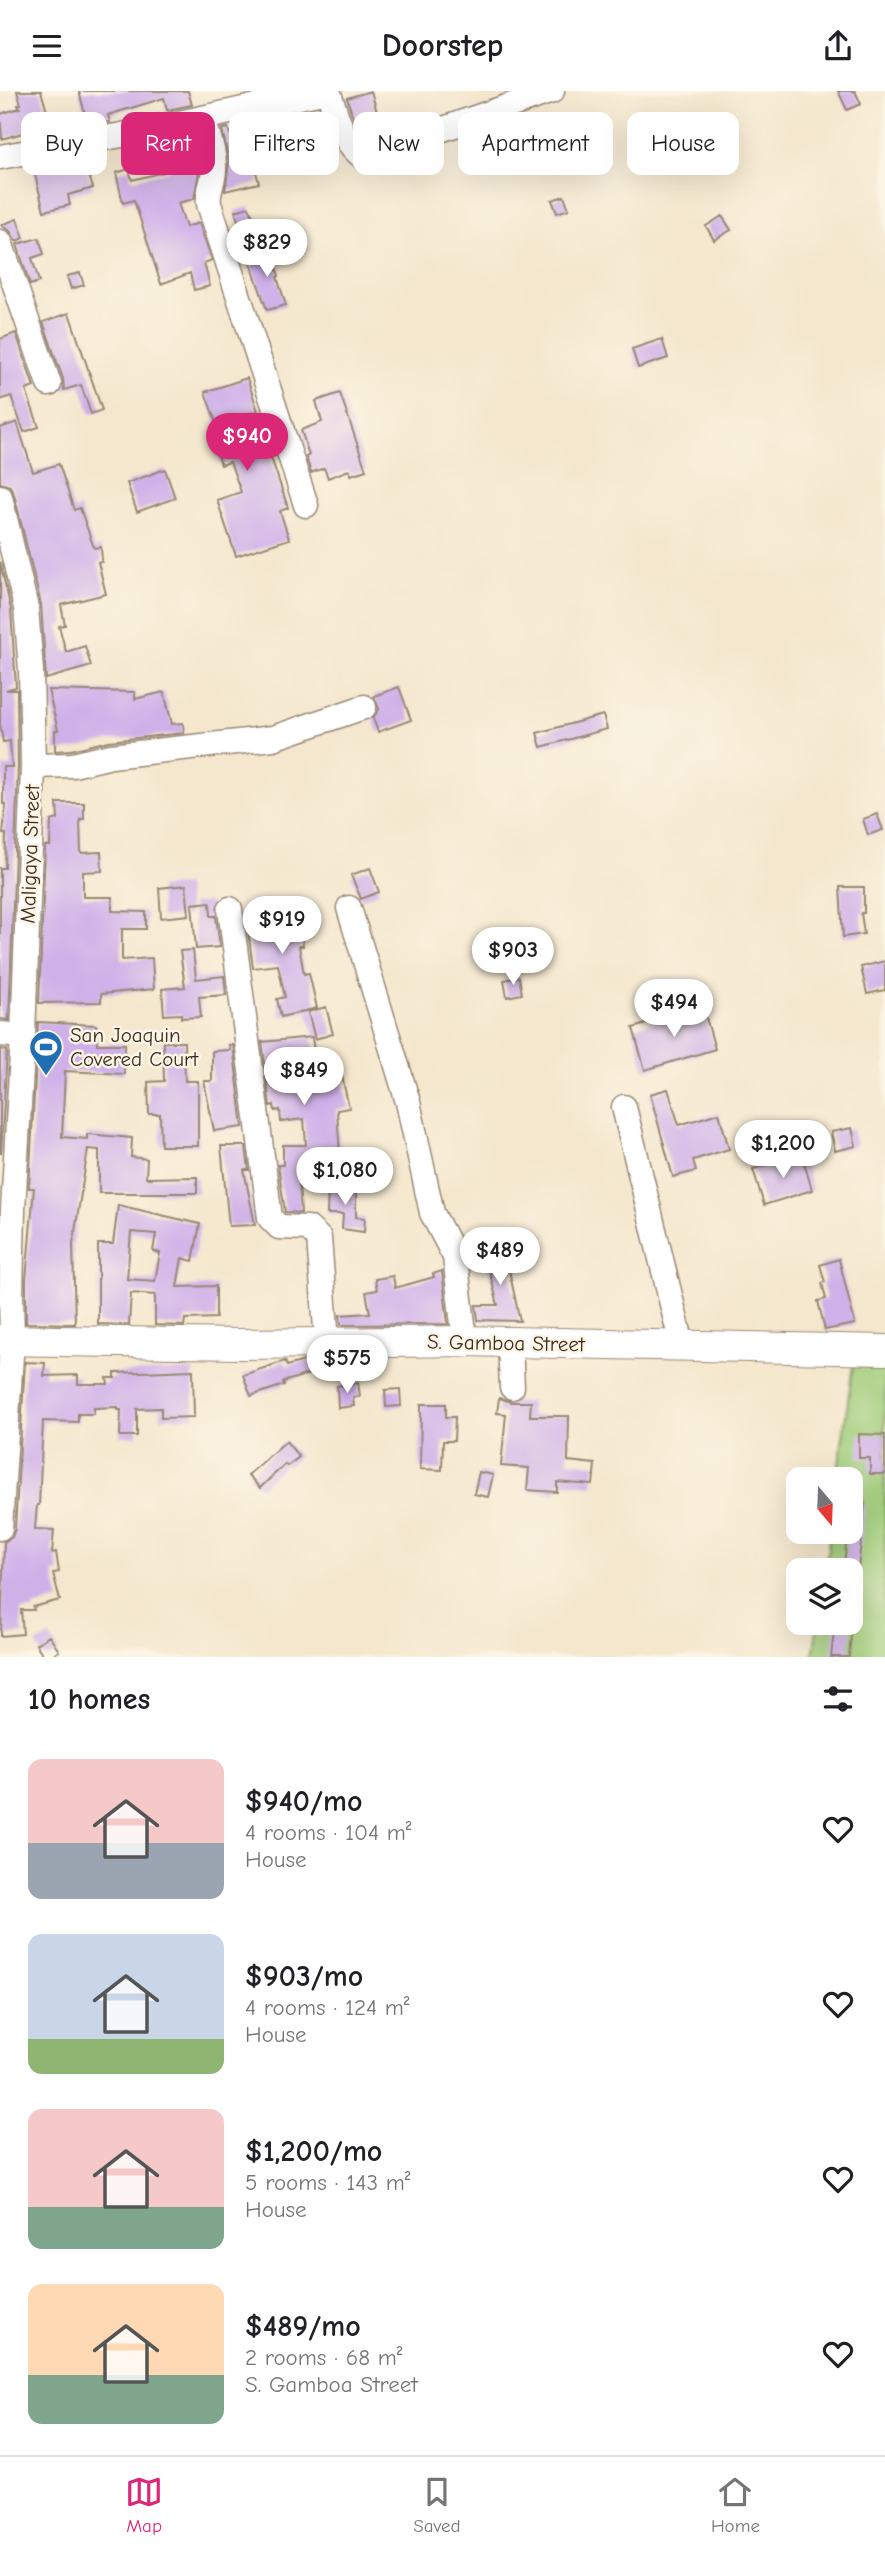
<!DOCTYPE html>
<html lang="en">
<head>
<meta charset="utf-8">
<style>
  :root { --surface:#fff; --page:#f2f2f2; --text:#202124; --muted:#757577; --line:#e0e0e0; --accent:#db2777 }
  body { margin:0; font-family:"Comic Neue",sans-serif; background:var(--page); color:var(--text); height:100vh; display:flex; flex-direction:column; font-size:26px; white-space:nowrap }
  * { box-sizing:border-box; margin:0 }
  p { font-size:23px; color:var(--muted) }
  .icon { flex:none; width:38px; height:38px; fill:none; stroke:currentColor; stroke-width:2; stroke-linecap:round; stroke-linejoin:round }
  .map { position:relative; height:1566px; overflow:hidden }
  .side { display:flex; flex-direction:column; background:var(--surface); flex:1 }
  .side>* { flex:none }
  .hud { position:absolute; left:21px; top:21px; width:844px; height:63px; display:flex; gap:14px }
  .needle { width:46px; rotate:161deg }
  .fabs { position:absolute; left:786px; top:1376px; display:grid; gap:14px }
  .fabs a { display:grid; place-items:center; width:77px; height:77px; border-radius:14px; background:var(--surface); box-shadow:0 7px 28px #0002; font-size:35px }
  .price { position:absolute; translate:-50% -60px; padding:0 16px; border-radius:24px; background:#fff; color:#222; font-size:23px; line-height:46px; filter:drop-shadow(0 2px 4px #0008) }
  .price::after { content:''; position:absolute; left:50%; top:42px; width:21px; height:16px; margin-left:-10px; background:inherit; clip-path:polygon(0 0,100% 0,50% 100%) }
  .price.on { background:var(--accent); color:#fff }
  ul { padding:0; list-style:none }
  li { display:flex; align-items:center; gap:21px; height:175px; padding:0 28px }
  li span { display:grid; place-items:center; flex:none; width:196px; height:140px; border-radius:14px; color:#555 }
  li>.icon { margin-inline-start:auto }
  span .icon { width:84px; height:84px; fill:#fffc; stroke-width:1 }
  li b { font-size:30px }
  h2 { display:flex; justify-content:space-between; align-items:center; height:84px; padding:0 28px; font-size:30px }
  .tag { padding:0 24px; border-radius:14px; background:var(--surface); box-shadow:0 7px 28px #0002; font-size:24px; line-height:63px }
  .tag.on { background:var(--accent); color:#fff }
  header { display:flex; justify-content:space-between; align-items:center; height:91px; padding:0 28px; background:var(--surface); font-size:32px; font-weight:800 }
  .dock { display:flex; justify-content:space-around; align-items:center; height:98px; border-top:2px solid var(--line); background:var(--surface); font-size:19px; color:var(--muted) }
  .dock a { display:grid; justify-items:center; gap:4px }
  .dock .on { color:var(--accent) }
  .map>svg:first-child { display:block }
  .green { fill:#a1ce7c; stroke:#6e7c4d; stroke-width:2 }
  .building { fill:#cfb0e9; fill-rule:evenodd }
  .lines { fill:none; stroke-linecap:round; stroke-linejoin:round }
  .minor-casing { stroke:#988876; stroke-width:27 }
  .major-casing { stroke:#988876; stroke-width:32 }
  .minor { stroke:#fff; stroke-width:24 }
  .major { stroke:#fff; stroke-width:30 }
  .labels { text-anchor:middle; stroke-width:5; stroke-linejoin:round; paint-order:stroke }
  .street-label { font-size:21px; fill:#3b2a1e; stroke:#fcf5e5 }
  .poi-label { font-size:21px; fill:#3b2a1e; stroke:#fcf5e5; text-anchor:start }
</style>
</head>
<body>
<header><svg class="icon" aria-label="menu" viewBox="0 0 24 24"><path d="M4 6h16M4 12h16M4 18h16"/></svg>Doorstep<svg class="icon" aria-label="share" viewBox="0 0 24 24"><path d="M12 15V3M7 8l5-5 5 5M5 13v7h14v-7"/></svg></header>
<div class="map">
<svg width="885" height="1566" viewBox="0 0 885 1566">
  <rect width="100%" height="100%" fill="#fcf5e5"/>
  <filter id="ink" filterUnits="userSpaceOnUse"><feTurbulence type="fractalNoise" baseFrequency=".0143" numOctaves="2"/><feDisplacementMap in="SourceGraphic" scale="14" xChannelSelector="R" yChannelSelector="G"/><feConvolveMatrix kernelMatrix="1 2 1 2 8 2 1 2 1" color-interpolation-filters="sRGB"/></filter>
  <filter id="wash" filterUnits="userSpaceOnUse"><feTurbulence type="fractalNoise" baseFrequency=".00686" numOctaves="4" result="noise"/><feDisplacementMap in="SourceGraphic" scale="28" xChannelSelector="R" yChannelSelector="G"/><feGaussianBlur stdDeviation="1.57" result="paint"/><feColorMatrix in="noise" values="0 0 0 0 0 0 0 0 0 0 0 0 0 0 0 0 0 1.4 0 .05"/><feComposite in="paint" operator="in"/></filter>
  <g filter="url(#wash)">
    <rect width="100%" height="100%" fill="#f4e7cd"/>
    <!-- green -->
    <path class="green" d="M 853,1274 L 885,1275 L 885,1566 L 813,1566 L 818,1531 L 850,1531 L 850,1479 L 825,1479 L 830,1440 L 850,1440 L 850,1388 L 837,1388 Z"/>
    <g id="blocks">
      <!-- building -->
      <path class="building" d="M 17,0 L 41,0 L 53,41 L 28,46 L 26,41 L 2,48 L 0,23 L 20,17 L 18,14 L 21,13 Z
        M 79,0 L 188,0 L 192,14 L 167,19 L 164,7 L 108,24 L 110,31 L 88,35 Z
        M 371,0 L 379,28 L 384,26 L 389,41 L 366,49 L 354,30 L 347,7 Z
        M 838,0 L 855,0 L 861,13 L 847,19 Z
        M 667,23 L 672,36 L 660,41 L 655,28 Z
        M 287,31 L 295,64 L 254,74 L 259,92 L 225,100 L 229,71 L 222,38 L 228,37 L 230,43 L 255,36 L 256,39 Z
        M 192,55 L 199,81 L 194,108 L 178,112 L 186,136 L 199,132 L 212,169 L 204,172 L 210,195 L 194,199 L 190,182 L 161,193 L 134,109 L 123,112 L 116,82 L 129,78 L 132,89 L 168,80 L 164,62 Z
        M 60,70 L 62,77 L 84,70 L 93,97 L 68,104 L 70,114 L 44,120 L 33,76 Z
        M 564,105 L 569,118 L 557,122 L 552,109 Z
        M 249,116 L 254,128 L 239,133 L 235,120 Z
        M 722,125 L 731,139 L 714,149 L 706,135 Z
        M 17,128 L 24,147 L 16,150 L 10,140 L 1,134 Z
        M 39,147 L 44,163 L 32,167 L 39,191 L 30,194 L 17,153 Z
        M 269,157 L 279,185 L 277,186 L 286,214 L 267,219 L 248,165 Z
        M 80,182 L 84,194 L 71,198 L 67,185 Z
        M 69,222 L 102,319 L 91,323 L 81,294 L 64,299 L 63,288 L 43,231 Z
        M 16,242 L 34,296 L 26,299 L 39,336 L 24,341 L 11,305 L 0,309 L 0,248 Z
        M 662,248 L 668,267 L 638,277 L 632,258 Z
        M 247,287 L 258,320 L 247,323 L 261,367 L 270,364 L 275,378 L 288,417 L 280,420 L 289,448 L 236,465 L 217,409 L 241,401 L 230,371 L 221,374 L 216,357 L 224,354 L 205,301 Z
        M 340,302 L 366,379 L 351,384 L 349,379 L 328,387 L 324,377 L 311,382 L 306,366 L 309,364 L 301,339 L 322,331 L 316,310 Z
        M 17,331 L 33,381 L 59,373 L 74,419 L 80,417 L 94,457 L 101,456 L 102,471 L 98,471 L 106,503 L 61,514 L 65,534 L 59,535 L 66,561 L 85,555 L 91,575 L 46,588 L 41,514 L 14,403 L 10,395 L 0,392 L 0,337 Z
        M 165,378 L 175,407 L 137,421 L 127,392 Z
        M 0,471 L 11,519 L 16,596 L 6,599 L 17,599 L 18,675 L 9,929 L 0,928 L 0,777 L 5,777 L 6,743 L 3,743 L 6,713 L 3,713 L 3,676 L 12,676 L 10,650 L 3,651 L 0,633 Z
        M 399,596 L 411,629 L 378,641 L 373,627 L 379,618 L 374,605 Z
        M 48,599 L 135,601 L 135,608 L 164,601 L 172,633 L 183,632 L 184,642 L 109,650 L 71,659 L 55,660 L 55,640 L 58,639 Z
        M 603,624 L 607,638 L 541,656 L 537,642 Z
        M 57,712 L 84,712 L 84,728 L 80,728 L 81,762 L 101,761 L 102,780 L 83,781 L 83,806 L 112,806 L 112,820 L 146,821 L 146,838 L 122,838 L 122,869 L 152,867 L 154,898 L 101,903 L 101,911 L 39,912 L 45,755 L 50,755 L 51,730 L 58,728 Z
        M 877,723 L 883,739 L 868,744 L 863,728 Z
        M 370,777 L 379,801 L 361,808 L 351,784 Z
        M 186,794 L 189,824 L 161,827 L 159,797 Z
        M 840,796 L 864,796 L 864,822 L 861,822 L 864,843 L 843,846 Z
        M 210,811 L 211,825 L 216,825 L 220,856 L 196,858 L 192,813 Z
        M 298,817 L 303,855 L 299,855 L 304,883 L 309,882 L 317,917 L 281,926 L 277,908 L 285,906 L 278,874 L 253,877 L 246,824 Z
        M 193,859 L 196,888 L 224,885 L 226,904 L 199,906 L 201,926 L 181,927 L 181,923 L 164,924 L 162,898 L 185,896 L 180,860 Z
        M 885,870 L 885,899 L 867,903 L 861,876 Z
        M 519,886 L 522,903 L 507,906 L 504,889 Z
        M 326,916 L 333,943 L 315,948 L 308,921 Z
        M 703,916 L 715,958 L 645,979 L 633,937 Z
        M 38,931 L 96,934 L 97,953 L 125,953 L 124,983 L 65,980 L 62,1046 L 87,1048 L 87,1043 L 132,1047 L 131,1066 L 147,1068 L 146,1087 L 197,1086 L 197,1102 L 99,1102 L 99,1059 L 88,1058 L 73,1153 L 75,1233 L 26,1232 L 26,1189 L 34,1097 L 29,1097 Z
        M 312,946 L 316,976 L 339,972 L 349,1017 L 337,1019 L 340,1065 L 300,1067 L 301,1090 L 299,1090 L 301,1122 L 285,1121 L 278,1074 L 283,1074 L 283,1054 L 306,1054 L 304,1028 L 281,1031 L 280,1019 L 275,1020 L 274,1014 L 270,1015 L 262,951 Z
        M 163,951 L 184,951 L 185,990 L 198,990 L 198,1055 L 161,1055 L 160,1023 L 149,1023 L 148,991 L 164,990 Z
        M 229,954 L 233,954 L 243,1036 L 214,1040 L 204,990 L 212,990 L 212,960 L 230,959 Z
        M 0,958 L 7,959 L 1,1062 L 0,1062 Z
        M 668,998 L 679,1034 L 719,1022 L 729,1058 L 693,1069 L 696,1080 L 673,1086 L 650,1003 Z
        M 852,1037 L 856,1055 L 835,1060 L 831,1041 Z
        M 221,1055 L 246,1055 L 249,1079 L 244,1079 L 255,1134 L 229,1135 Z
        M 802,1064 L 812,1099 L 764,1114 L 753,1078 Z
        M 328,1096 L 356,1096 L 356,1126 L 365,1127 L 364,1141 L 342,1138 L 343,1123 L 327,1123 Z
        M 118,1114 L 200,1133 L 193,1170 L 182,1167 L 177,1196 L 216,1195 L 216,1227 L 185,1228 L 184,1235 L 155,1234 L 155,1204 L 131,1202 L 129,1234 L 98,1233 L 98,1153 L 113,1153 ZM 131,1141 L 156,1143 L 153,1160 L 160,1162 L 155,1190 L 127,1188 Z
        M 503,1150 L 512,1178 L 509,1179 L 520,1230 L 478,1229 L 476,1214 L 498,1214 L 483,1156 Z
        M 839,1168 L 855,1233 L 825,1239 L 818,1210 L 826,1208 L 822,1192 L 825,1191 L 820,1174 Z
        M 442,1180 L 448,1233 L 341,1234 L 340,1224 L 370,1222 L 366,1201 L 377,1199 L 375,1188 L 393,1185 L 395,1197 L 434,1186 L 433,1183 Z
        M 315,1269 L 318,1280 L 283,1291 L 284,1294 L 251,1305 L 243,1284 L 285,1270 L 287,1275 L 304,1270 Z
        M 25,1271 L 45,1272 L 44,1285 L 78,1284 L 78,1293 L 108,1293 L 107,1287 L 115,1287 L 115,1282 L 193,1279 L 194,1326 L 161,1327 L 161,1317 L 137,1318 L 137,1345 L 120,1345 L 121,1319 L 118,1319 L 118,1316 L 94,1317 L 94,1323 L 78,1323 L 78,1331 L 43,1330 L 39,1414 L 37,1414 L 35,1438 L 54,1439 L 52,1462 L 56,1461 L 59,1481 L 53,1482 L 60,1509 L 33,1516 L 34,1519 L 21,1519 L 23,1543 L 1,1545 L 4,1451 L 12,1446 L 15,1438 Z
        M 358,1292 L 360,1305 L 353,1306 L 354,1315 L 338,1317 L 337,1295 Z
        M 400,1298 L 401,1315 L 386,1316 L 385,1299 Z
        M 499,1307 L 512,1311 L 531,1311 L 530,1325 L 569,1325 L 568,1370 L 595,1373 L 593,1394 L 557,1391 L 557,1401 L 527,1399 L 529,1377 L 501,1375 L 506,1323 L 497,1322 Z
        M 421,1313 L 446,1313 L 446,1326 L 455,1326 L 454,1350 L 443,1350 L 442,1379 L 420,1378 Z
        M 859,1343 L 885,1344 L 885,1383 L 870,1383 L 870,1367 L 859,1367 Z
        M 286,1350 L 299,1366 L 287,1375 L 285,1373 L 260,1397 L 248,1384 Z
        M 479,1381 L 493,1384 L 488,1406 L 474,1403 Z
        M 850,1411 L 865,1412 L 858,1479 L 844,1479 L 847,1440 L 850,1440 Z
        M 835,1531 L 852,1531 L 849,1566 L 831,1566 Z
        M 49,1545 L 59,1560 L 50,1566 L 44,1566 L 36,1553 Z"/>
    </g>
  </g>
  <g filter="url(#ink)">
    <use href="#blocks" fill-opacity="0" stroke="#988876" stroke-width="2"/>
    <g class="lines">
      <!-- minor casing -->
      <g class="minor-casing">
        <path id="minor" d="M 328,0 C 337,24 341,50 363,66 L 552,0
          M 203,27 C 207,43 215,61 214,78 C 214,90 207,101 209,113 L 306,414
          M 0,66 L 133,42 L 327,0
          M 0,151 L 49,293
          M 0,406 L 26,517 L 31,579 L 33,675 L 23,945 L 13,1118 L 11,1204 L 12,1249 L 0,1437
          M 33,675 L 73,674 L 111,665 L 273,647 L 364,616
          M 349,817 L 408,1011 L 432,1122 L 455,1166 L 465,1250
          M 230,818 L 270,1127 L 279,1136 L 308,1137 L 319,1147 L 327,1251
          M 0,943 L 23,945
          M 624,1016 L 682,1254
          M 510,1253 L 512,1296"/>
      </g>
      <!-- major casing -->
      <g class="major-casing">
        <path id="major" d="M 0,1249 L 239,1253 L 465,1250 L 885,1259"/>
      </g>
      <!-- minor -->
      <use href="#minor" class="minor"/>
      <!-- major -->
      <use href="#major" class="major"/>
    </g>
  </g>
  <!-- icons -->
  <defs>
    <g id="stadium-pin" transform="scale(1.75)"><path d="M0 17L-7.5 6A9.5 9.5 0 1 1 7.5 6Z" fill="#1f6fb2" stroke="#fcf5e5"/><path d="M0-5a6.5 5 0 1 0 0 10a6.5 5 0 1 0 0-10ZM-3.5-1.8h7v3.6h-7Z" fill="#fff"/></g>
  </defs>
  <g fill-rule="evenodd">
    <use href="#stadium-pin" x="46" y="956"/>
  </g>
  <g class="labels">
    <!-- street labels -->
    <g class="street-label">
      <text transform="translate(30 763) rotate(-88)" y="7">Maligaya Street</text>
      <text transform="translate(506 1252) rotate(1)" y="7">S. Gamboa Street</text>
    </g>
    <!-- poi labels -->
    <g class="poi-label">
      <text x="70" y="951">San Joaquin<tspan x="70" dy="24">Covered Court</tspan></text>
    </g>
  </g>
</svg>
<div class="fabs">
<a><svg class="needle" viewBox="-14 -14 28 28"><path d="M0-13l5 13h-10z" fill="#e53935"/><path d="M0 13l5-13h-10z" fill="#757577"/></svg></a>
<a><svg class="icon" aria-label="layers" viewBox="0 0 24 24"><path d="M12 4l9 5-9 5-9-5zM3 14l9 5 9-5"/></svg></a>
</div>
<b class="price" style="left:267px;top:188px">$829</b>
<b class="price on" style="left:247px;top:382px">$940</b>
<b class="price" style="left:282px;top:865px">$919</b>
<b class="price" style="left:513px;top:896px">$903</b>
<b class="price" style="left:674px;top:948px">$494</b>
<b class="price" style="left:304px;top:1016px">$849</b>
<b class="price" style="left:783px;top:1089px">$1,200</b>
<b class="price" style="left:345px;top:1116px">$1,080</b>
<b class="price" style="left:500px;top:1196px">$489</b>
<b class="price" style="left:347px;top:1304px">$575</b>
<div class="hud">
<a class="tag">Buy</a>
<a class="tag on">Rent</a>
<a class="tag">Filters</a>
<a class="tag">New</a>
<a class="tag">Apartment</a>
<a class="tag">House</a>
</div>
</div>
<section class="side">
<h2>10 homes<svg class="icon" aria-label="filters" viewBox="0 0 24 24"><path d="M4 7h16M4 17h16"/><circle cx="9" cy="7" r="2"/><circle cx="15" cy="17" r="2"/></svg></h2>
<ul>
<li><span style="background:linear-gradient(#f6c9c9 60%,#9aa5b1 0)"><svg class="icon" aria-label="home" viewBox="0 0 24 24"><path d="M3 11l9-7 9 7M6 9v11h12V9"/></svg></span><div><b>$940/mo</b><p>4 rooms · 104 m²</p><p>House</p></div><svg class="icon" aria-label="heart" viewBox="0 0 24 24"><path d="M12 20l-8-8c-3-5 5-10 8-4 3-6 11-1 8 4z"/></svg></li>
<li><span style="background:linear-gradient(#c9d6e8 75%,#8fb573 0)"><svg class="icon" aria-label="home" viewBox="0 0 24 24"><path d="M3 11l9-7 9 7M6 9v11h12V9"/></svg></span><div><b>$903/mo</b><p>4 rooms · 124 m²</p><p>House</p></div><svg class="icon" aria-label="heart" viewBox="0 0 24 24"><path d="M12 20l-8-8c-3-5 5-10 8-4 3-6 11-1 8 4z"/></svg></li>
<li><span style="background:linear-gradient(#f6c9c9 70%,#7fa58c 0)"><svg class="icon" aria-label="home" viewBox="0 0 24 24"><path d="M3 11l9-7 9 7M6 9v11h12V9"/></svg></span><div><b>$1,200/mo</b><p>5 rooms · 143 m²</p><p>House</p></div><svg class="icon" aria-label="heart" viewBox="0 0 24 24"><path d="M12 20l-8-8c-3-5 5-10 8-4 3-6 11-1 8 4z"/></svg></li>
<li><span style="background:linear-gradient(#ffd9b3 65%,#7fa58c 0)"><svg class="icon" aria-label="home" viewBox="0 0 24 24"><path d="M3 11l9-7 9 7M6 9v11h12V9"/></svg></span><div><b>$489/mo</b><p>2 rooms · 68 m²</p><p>S. Gamboa Street</p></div><svg class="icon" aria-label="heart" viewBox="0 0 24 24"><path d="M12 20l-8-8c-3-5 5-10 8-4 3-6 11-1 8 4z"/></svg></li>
</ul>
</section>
<nav class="dock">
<a class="on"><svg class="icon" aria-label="map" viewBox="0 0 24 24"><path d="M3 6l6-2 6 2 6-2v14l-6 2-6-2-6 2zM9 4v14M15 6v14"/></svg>Map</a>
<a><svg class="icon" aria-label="saved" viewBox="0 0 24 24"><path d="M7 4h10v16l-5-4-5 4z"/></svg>Saved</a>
<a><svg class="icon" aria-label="home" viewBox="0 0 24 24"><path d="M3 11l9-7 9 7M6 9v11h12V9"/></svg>Home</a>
</nav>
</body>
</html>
